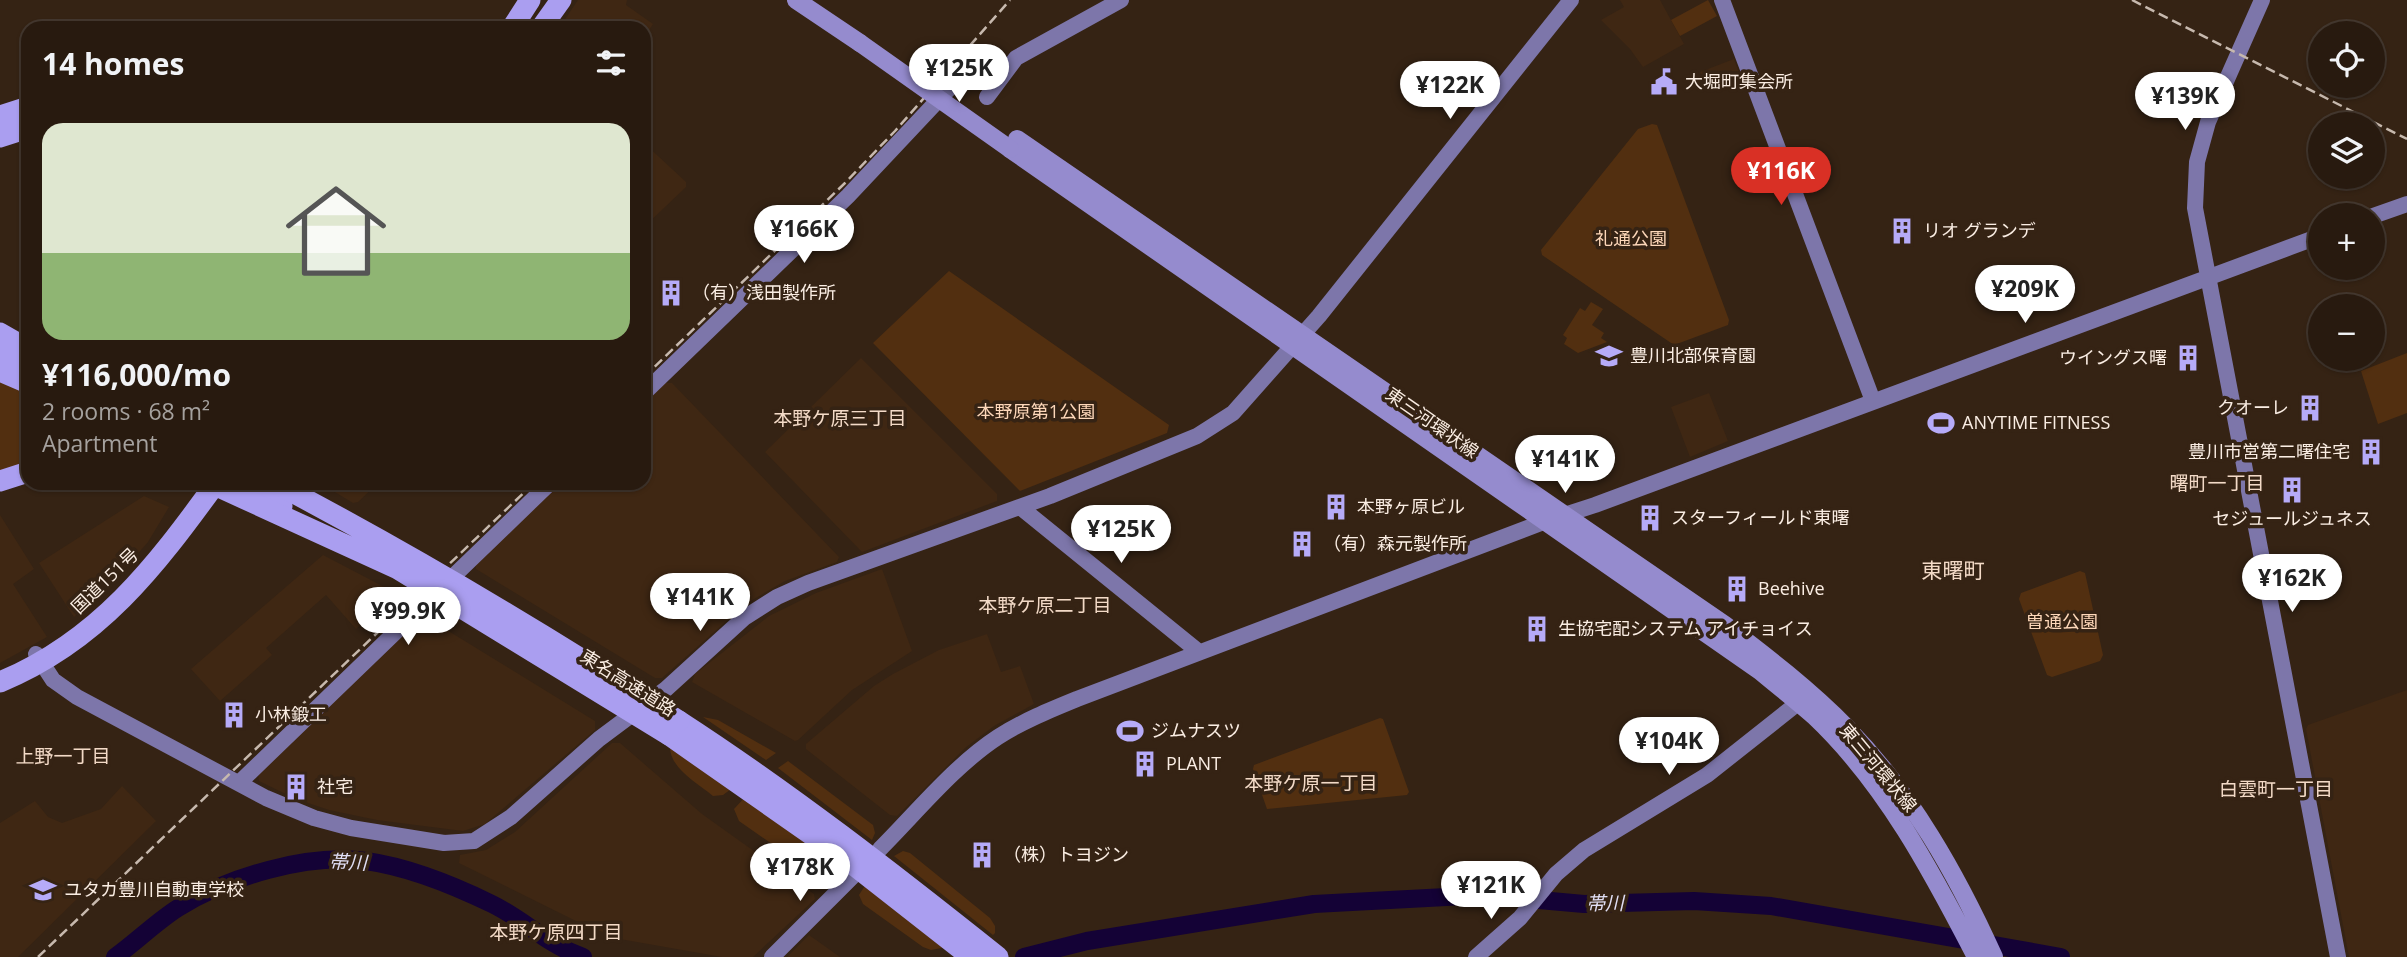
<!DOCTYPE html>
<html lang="en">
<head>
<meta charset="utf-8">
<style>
  :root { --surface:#281a0f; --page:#34271d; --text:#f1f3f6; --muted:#a5a19e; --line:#44382f; --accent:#d93025 }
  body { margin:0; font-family:"Open Sans","Noto Sans JP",sans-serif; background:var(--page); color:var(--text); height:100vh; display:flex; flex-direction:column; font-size:26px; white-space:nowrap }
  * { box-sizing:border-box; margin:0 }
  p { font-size:23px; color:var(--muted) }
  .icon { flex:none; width:38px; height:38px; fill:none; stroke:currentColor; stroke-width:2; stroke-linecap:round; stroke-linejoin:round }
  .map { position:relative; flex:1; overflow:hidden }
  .panel { position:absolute; left:21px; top:21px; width:630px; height:469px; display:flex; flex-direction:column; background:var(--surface); border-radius:21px; box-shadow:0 2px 5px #0004,0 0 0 2px var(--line) }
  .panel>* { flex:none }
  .buttons { position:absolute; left:2308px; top:21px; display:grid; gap:14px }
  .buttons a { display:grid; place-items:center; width:77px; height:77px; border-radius:50%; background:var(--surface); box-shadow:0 2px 5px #0004,0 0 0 2px var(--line); font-size:35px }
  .price { position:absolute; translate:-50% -60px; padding:0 16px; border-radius:24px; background:#fff; color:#222; font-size:23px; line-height:46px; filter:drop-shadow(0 2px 4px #0008) }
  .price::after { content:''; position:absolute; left:50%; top:42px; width:21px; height:16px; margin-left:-10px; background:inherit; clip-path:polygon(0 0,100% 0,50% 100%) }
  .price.on { background:var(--accent); color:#fff }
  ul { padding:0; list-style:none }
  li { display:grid; align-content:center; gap:14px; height:371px; padding:0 21px }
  li span { display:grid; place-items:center; height:217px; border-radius:21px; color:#555 }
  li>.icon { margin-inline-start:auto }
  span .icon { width:126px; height:126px; fill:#fffc; stroke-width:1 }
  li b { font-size:30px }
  h2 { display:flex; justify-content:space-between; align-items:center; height:84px; padding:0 21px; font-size:30px }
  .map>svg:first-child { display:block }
  .built { fill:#3f2713 }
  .green { fill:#522f10 }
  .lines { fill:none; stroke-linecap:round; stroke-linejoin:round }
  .river { stroke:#140236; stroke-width:18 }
  .secondary { stroke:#7d76aa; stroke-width:16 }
  .primary { stroke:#958bce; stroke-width:18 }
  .highway { stroke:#aa9ef0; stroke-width:21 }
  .rail { stroke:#c7b9ae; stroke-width:2.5; stroke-dasharray:10 5; stroke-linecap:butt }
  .primary-bridge { stroke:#958bce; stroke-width:18 }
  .highway-bridge { stroke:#aa9ef0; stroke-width:21 }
  .labels { text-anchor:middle; stroke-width:7; stroke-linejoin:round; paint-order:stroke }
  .poi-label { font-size:18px; fill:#faede3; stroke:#352314; text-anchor:start }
  .park-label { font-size:18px; fill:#fdd7b9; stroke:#352314 }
  .street-label { font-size:18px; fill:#faede3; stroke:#352314 }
  .neighbourhood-label { font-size:19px; fill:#f3dac7; stroke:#352314 }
  .water-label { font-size:19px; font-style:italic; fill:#e1dff5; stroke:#352314 }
  .quarter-label { font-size:21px; fill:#f3dac7; stroke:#352314 }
</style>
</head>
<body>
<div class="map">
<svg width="2407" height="957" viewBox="0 0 2407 957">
  <rect width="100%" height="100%" fill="#352314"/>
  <!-- built -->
  <path class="built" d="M 578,0 L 627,0 L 626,5 L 653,24 L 644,38 L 644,28 L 559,28 Z
    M 1620,0 L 1660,0 L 1684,44 L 1643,67 L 1630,49 L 1601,20 L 1624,7 Z
    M 1734,59 L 1740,75 L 1738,81 L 1711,91 L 1700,72 Z
    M 644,143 L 686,182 L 686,187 L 644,227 Z
    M 861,358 L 997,494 L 997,501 L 862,552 L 765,452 Z
    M 665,383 L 672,383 L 839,557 L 837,562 L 785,581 L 747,603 L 662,678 L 655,678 L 476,569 L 476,563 L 561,483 L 644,483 L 644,404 Z
    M 1709,393 L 1728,441 L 1690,457 L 1671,407 Z
    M 320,483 L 378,483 L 358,502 L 353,503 Z
    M 144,496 L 169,507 L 148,542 L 113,582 L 74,617 L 39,563 Z
    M 0,515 L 34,569 L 13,584 L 47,637 L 0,663 Z
    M 323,555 L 390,590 L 390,597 L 356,629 L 326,595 L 266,648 L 272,655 L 220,701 L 191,669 Z
    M 882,569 L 912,651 L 852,690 L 798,740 L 795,741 L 692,682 L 695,674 L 769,616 L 816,593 Z
    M 424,616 L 595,721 L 595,730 L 485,824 L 463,831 L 377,820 L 329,810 L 296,799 L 259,781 L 258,773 L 419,617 Z
    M 987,634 L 1001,672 L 1020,666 L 1034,704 L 994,726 L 965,748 L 897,816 L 890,815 L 806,749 L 806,744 L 874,686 L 893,674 L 939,650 Z
    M 2407,690 L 2407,957 L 2349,957 L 2306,729 L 2308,725 Z
    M 612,743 L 620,743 L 702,814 L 814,894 L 815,899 L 753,957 L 722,957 L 620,939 L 578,922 L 459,863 L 460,855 L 486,850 L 515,832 Z
    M 122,786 L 156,821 L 18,957 L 0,957 L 0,823 L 35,801 L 48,817 L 62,823 L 101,809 Z
    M 809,935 L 840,957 L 787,957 Z"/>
  <!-- green -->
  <path class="green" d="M 1708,0 L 1717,16 L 1680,36 L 1671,20 Z
    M 1652,124 L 1657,125 L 1729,320 L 1728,325 L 1674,345 L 1542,255 L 1541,250 L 1638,129 Z
    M 949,271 L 1169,425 L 1167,433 L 1020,491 L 873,343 Z
    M 1591,302 L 1603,309 L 1592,325 L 1604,333 L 1601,338 L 1607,342 L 1578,353 L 1564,344 L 1567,338 L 1563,335 L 1580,308 L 1585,311 Z
    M 2407,353 L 2407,413 L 2378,424 L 2361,371 Z
    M 0,382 L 28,393 L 28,466 L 0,476 Z
    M 2080,571 L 2085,573 L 2103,655 L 2100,661 L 2052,677 L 2047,675 L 2019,599 L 2021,593 Z
    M 703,717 L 718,720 L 776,753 L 766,760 Z
    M 1380,718 L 1383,719 L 1409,792 L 1407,795 L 1267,809 L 1253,769 L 1254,765 Z
    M 670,742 L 735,786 L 723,795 L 713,796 C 695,781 667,767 670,742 Z
    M 788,761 L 873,825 L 875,833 L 872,840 L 778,768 Z
    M 747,795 L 844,867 L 833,879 L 825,881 L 739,821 L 734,809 Z
    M 903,851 L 910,853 L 990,918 L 995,926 L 995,933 L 993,935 L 894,856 Z
    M 866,884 L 947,947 L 931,950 L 923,947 L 863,904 L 859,895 Z"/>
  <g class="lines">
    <!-- river -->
    <path class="river" d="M 115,957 C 136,942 156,922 178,908 C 227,877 308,853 366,861 C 409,867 453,885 492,904 C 525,920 546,944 583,957
      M 1024,957 L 1087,941 L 1314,904 L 1484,895 L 1584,904 L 1694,901 L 1771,906 L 2061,957"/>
    <!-- secondary -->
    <path class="secondary" d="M 1722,0 L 1873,401
      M 2262,0 L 2208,122 L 2197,162 L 2195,208 L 2338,957
      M 987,97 L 1016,58 L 1121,0
      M 2373,216 L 2407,204
      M 644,393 L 848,196 L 960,77
      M 1020,507 L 1199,652
      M 36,654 L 53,680 L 77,697 L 266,798 L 314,818 L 351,828 L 444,843 L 474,841 L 511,817 L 599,739 L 666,689 L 744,618 L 777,597 L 808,583 L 1050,496 L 1197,436 L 1233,413 L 1319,316 L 1571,0
      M 239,783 L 550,483
      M 880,849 C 916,813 955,765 998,737 C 1023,721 1050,710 1077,699 L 1546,521 L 1595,505 L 2320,236
      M 772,957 L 854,875
      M 1476,957 L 1520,918 L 1556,874 L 1584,850 L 1707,775 L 1808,695"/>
    <!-- primary -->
    <path class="primary" d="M 796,0 L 860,43
      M 1017,139 L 1725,625 C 1767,657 1810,690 1847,728 C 1911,793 1957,875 1994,957
      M 1010,149 L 1760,671 C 1778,686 1797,701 1814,716 C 1885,783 1932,872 1976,957"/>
    <!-- highway -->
    <path class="highway" d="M 512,28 L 530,0
      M 541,28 L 561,0
      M 0,116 L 28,107
      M 0,137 L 28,128
      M 0,333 L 28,349
      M 0,352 L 28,364
      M 0,371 L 28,383
      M 0,481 L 28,472
      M 237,483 L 282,506
      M 0,682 C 99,641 155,567 216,483
      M 679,721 C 790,793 895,875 998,957
      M 669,735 L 846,859 L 971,957"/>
    <!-- rail -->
    <path class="rail" d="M 2132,0 L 2407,139
      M 644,377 L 845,183 L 895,131 L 1010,0
      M 38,957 L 534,483"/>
    <!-- primary-bridge -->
    <path class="primary-bridge" d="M 860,43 L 1010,149"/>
    <!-- highway-bridge -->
    <path class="highway-bridge" d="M 210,483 L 398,569 L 669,735
      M 275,483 C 414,556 548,636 679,721"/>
  </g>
  <!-- icons -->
  <defs>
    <g id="civic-bare" transform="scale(2.1)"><path d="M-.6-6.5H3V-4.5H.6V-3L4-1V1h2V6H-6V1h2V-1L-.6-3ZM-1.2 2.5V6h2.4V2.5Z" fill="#b6abf8" stroke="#352314" stroke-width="2.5" paint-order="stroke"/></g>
    <g id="building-bare" transform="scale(2.1)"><path d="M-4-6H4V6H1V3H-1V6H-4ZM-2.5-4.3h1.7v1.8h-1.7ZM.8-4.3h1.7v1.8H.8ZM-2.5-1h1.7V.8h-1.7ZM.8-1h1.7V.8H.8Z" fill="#b6abf8" stroke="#352314" stroke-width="2.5" paint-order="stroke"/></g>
    <g id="school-bare" transform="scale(2.1)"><path d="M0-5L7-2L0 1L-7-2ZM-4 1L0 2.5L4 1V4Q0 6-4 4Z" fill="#b6abf8" stroke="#352314" stroke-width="2.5" paint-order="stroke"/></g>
    <g id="stadium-bare" transform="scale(2.1)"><path d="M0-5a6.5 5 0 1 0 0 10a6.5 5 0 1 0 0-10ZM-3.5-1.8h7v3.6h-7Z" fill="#b6abf8" stroke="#352314" stroke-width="2.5" paint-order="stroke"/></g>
  </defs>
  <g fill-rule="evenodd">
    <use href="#civic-bare" x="1664" y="82"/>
    <use href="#building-bare" x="1902" y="231"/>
    <use href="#building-bare" x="671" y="293"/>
    <use href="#school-bare" x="1609" y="356"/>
    <use href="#building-bare" x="2188" y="358"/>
    <use href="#building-bare" x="2310" y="408"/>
    <use href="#stadium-bare" x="1941" y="423"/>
    <use href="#building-bare" x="2371" y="452"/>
    <use href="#building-bare" x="2292" y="490"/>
    <use href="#building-bare" x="1336" y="507"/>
    <use href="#building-bare" x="1650" y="518"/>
    <use href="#building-bare" x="1302" y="544"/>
    <use href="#building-bare" x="1737" y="589"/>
    <use href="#building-bare" x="1537" y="629"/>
    <use href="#building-bare" x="234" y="715"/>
    <use href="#stadium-bare" x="1130" y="731"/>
    <use href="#building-bare" x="1145" y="764"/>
    <use href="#building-bare" x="296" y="787"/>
    <use href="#building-bare" x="982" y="855"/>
    <use href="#school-bare" x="43" y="890"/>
  </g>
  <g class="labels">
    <!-- poi labels -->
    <g class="poi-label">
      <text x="1685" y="88">大堀町集会所</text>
      <text x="1923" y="237">リオ グランデ</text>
      <text x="692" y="299">（有）浅田製作所</text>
      <text x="1630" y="362">豊川北部保育園</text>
      <text x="2167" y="364" text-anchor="end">ウイングス曙</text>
      <text x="2289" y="414" text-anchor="end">クオーレ</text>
      <text x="1962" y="429">ANYTIME FITNESS</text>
      <text x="2350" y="458" text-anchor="end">豊川市営第二曙住宅</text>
      <text x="1357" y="513">本野ヶ原ビル</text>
      <text x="1671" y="524">スターフィールド東曙</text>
      <text x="2292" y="525" text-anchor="middle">セジュールジュネス</text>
      <text x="1323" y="550">（有）森元製作所</text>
      <text x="1758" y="595">Beehive</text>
      <text x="1558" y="635">生協宅配システム アイチョイス</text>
      <text x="255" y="721">小林鍛工</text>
      <text x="1151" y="737">ジムナスツ</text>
      <text x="1166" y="770">PLANT</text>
      <text x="317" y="793">社宅</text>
      <text x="1003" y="861">（株）トヨジン</text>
      <text x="64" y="896">ユタカ豊川自動車学校</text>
    </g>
    <!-- park labels -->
    <g class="park-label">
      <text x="1631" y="245">礼通公園</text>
      <text x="1036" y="418">本野原第1公園</text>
      <text x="2062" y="628">曽通公園</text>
    </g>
    <!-- street labels -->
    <g class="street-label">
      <text transform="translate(1432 423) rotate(35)" y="6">東三河環状線</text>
      <text transform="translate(105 581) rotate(-44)" y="6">国道151号</text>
      <text transform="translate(628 683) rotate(32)" y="6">東名高速道路</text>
      <text transform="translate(1878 768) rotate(50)" y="6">東三河環状線</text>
    </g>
    <!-- neighbourhood labels -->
    <g class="neighbourhood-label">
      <text x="840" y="425">本野ケ原三丁目</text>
      <text x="2217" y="490">曙町一丁目</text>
      <text x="1045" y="612">本野ケ原二丁目</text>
      <text x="63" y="763">上野一丁目</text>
      <text x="1311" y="790">本野ケ原一丁目</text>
      <text x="2276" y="796">白雲町一丁目</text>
      <text x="556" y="939">本野ケ原四丁目</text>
    </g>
    <!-- water labels -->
    <g class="water-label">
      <text transform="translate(348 862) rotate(2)" y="7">帯川</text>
      <text transform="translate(1605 903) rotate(-1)" y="7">帯川</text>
    </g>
    <!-- quarter labels -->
    <g class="quarter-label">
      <text x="1953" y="578">東曙町</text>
    </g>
  </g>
</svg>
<div class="buttons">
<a><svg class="icon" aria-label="locate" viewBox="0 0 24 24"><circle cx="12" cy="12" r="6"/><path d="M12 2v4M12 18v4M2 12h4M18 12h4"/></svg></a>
<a><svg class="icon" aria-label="layers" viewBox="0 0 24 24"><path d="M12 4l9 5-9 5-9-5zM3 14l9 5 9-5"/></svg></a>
<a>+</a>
<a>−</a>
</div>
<b class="price" style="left:959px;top:104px">¥125K</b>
<b class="price" style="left:1450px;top:121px">¥122K</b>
<b class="price" style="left:2185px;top:132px">¥139K</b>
<b class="price on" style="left:1781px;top:207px">¥116K</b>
<b class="price" style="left:804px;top:265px">¥166K</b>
<b class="price" style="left:2025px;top:325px">¥209K</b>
<b class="price" style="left:1565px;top:495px">¥141K</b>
<b class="price" style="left:1121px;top:565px">¥125K</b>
<b class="price" style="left:2292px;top:614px">¥162K</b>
<b class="price" style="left:700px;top:633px">¥141K</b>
<b class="price" style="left:408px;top:647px">¥99.9K</b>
<b class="price" style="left:1669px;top:777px">¥104K</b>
<b class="price" style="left:800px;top:903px">¥178K</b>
<b class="price" style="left:1491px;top:921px">¥121K</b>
<section class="panel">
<h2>14 homes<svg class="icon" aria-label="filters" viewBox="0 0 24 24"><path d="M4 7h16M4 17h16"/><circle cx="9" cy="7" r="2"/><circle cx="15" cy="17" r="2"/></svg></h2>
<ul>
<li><span style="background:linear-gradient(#dfe7d0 60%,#8fb573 0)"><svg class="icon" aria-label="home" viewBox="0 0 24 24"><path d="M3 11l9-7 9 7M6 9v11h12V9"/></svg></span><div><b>¥116,000/mo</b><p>2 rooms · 68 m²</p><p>Apartment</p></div></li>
</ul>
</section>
</div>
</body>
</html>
